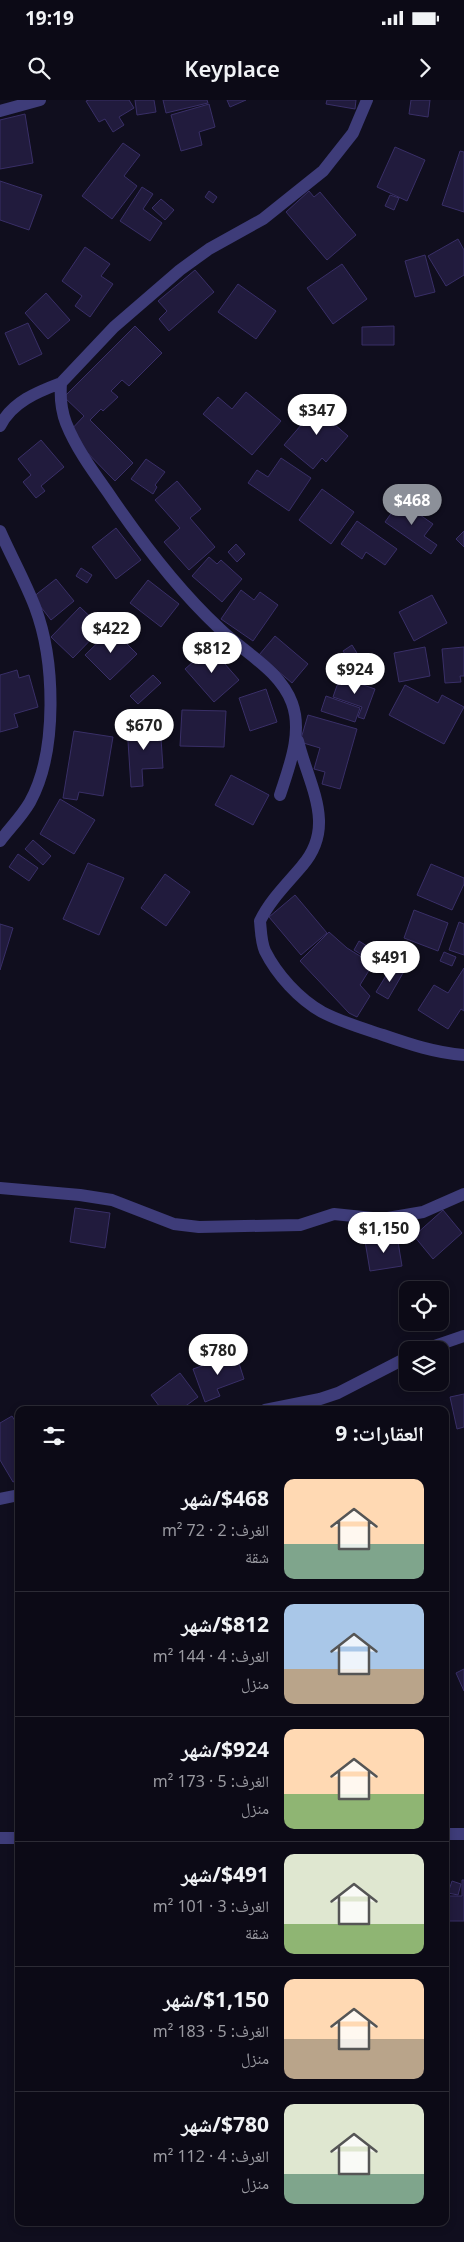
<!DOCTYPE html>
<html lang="ar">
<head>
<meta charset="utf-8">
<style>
  :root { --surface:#0c0a16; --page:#1a1823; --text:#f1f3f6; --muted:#9a9aa1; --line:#2c2b35; --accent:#8c9099 }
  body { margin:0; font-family:"Noto Sans","Noto Naskh Arabic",sans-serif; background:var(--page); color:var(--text); direction:rtl; height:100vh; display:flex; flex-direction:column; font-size:19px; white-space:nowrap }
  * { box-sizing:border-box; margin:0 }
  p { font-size:16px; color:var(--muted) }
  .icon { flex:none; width:28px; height:28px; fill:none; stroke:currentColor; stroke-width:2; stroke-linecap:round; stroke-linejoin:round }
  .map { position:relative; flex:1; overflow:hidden; direction:ltr }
  .drawer { position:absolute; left:15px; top:1306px; width:434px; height:820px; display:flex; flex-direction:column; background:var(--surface); border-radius:10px; box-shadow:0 2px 8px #0003,0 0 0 1px var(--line); direction:rtl }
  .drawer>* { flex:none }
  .buttons { position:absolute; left:399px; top:1181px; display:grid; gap:10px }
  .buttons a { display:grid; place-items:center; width:50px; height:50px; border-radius:10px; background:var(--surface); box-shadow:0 2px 8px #0003,0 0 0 1px var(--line); font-size:25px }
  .price { position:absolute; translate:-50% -42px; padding:0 11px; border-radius:18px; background:#fff; color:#222; font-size:16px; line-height:32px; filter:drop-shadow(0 1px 2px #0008) }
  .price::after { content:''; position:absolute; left:50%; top:30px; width:15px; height:11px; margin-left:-8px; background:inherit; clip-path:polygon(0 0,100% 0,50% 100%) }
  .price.active { background:var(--accent); color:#fff }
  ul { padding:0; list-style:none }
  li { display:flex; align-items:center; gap:15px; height:125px; padding:0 25px }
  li+li { border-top:1px solid var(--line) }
  li span { display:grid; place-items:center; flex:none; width:140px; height:100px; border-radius:10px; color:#555 }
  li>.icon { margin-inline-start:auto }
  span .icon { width:60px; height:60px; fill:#fffc; stroke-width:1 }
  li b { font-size:21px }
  h2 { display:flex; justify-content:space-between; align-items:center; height:60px; padding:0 25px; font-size:21px }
  .status { display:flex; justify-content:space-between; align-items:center; height:35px; padding:0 25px; background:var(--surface); direction:ltr }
  .status svg { height:14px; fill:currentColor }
  header { display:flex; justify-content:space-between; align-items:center; height:65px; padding:0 25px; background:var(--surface); font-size:22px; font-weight:600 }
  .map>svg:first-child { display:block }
  .building { fill:#211b3d; stroke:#392f67 }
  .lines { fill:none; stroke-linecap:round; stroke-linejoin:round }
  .minor { stroke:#3e3c79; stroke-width:12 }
</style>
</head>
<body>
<div class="status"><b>19:19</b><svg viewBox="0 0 49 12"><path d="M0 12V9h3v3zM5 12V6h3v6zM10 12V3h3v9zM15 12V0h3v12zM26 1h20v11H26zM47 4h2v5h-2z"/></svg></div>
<header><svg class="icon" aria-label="forward" viewBox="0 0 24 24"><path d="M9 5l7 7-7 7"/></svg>Keyplace<svg class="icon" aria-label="search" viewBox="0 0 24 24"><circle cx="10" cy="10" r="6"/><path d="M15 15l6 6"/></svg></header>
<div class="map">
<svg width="464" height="2142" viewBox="0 0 464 2142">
  <rect width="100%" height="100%" fill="#100e1e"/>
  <!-- building -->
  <path class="building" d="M 89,0 L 129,0 L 134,8 L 119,17 L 124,25 L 113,32 L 105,19 L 99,22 L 86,1 Z
    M 135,0 L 154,0 L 156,12 L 137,15 Z
    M 163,0 L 207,0 L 208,3 L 166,13 Z
    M 227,0 L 246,0 L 230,7 Z
    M 327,0 L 356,0 L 355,9 L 326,4 Z
    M 411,0 L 430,0 L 428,17 L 409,14 Z
    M 209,4 L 215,27 L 199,32 L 202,45 L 181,51 L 171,15 Z
    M 25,14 L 33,63 L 0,69 L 0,20 Z
    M 123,43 L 140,55 L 124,76 L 137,86 L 112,119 L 82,96 Z
    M 395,47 L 425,60 L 407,101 L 377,87 Z
    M 460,51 L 464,52 L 464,112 L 442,105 Z
    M 0,81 L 42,95 L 29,130 L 0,120 Z
    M 142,87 L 153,94 L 143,109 L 162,123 L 150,141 L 120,121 Z
    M 209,91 L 217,97 L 213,103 L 205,97 Z
    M 309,91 L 314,97 L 320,92 L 356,135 L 327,160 L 286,112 Z
    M 390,95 L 399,98 L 394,110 L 385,106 Z
    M 161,99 L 174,110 L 165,120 L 152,108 Z
    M 458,139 L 464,150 L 464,175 L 446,186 L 428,156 Z
    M 85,147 L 110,164 L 101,176 L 113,184 L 90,217 L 75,206 L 82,196 L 62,181 Z
    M 425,155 L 435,192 L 415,197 L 405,161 Z
    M 342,164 L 367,199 L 333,224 L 307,188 Z
    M 195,170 L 214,192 L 169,231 L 159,219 L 167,211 L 158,201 Z
    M 238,184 L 276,211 L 256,239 L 218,212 Z
    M 46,193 L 70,220 L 48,239 L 25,213 Z
    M 28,223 L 42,254 L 19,265 L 5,233 Z
    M 135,226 L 162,253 L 129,286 L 122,280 L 111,291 L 118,297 L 103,311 L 101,309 L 90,320 L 133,363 L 115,381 L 68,333 L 84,316 L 64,297 Z
    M 394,226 L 394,245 L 362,245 L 362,227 Z
    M 246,292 L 281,321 L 252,355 L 203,314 L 218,297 L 232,309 Z
    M 325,297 L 336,307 L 327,318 L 348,336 L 326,362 L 322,358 L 313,369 L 284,345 Z
    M 41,340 L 64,367 L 41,386 L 45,391 L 36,398 L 23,382 L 31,375 L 18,359 Z
    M 281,358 L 311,378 L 289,411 L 248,383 L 257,370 L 268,377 Z
    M 146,359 L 165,372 L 155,385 L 157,387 L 153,394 L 131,379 Z
    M 177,381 L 201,409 L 190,418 L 215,447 L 189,470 L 164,442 L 180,428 L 155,400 Z
    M 322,389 L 354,412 L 331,444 L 299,420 Z
    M 400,401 L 433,424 L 424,436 L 437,445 L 431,454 L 385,422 Z
    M 357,421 L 397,449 L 385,465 L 366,452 L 362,459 L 341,444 Z
    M 116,428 L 141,460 L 116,479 L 92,447 Z
    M 464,431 L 464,447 L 456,439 Z
    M 236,444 L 245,454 L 237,462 L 228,452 Z
    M 209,457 L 217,464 L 221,460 L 242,479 L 222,502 L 192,476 Z
    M 81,468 L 92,475 L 87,483 L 76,476 Z
    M 56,479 L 74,501 L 51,520 L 33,497 Z
    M 148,480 L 179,504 L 161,527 L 130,503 Z
    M 241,490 L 254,500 L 260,492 L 278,505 L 253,541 L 221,519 Z
    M 432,495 L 447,523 L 414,541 L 399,512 Z
    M 80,507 L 102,528 L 73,558 L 51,537 Z
    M 112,529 L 137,554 L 110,580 L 85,555 Z
    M 275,536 L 308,564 L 292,583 L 259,555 Z
    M 352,545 L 360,558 L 354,562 L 359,570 L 341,581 L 330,563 L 345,554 L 343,551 Z
    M 210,547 L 239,580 L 214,602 L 185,569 Z
    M 425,547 L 430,576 L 399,582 L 394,553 Z
    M 464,547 L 464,576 L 460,576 L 461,582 L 445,583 L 442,549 Z
    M 17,570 L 19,578 L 29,575 L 38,607 L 14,614 L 18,627 L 0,632 L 0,575 Z
    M 153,575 L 161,583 L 138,604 L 130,596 Z
    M 340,577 L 375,589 L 364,619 L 358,617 L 362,607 L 333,597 Z
    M 405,585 L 438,603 L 442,595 L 464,607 L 444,644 L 389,615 Z
    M 266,589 L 277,622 L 250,631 L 239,598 Z
    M 326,596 L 360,608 L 355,622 L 321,611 Z
    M 182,610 L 226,611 L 224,647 L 180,646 Z
    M 308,615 L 357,629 L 340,689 L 322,684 L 325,672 L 314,669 L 320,648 L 300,642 Z
    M 160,623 L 163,668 L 142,669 L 143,686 L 131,687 L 127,626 Z
    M 74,631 L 113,637 L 103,696 L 79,692 L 77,700 L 63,698 Z
    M 231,675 L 269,695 L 253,725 L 215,705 Z
    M 60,699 L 95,720 L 74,754 L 40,734 Z
    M 33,740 L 51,756 L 43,765 L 25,749 Z
    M 18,754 L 38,768 L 29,781 L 9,767 Z
    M 88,763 L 124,778 L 99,835 L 63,819 Z
    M 431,764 L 464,778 L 464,784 L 452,810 L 417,795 Z
    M 165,774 L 190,792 L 166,826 L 141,808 Z
    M 295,795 L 327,833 L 301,855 L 269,817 Z
    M 414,810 L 448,823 L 438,851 L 404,838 Z
    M 459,822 L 464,824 L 464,855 L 449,850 Z
    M 0,824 L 13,828 L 0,870 Z
    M 329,832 L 347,848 L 373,864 L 360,885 L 370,896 L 357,917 L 349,913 L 300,861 Z
    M 359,841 L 375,851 L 370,860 L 354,850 Z
    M 444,852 L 456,857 L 452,866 L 440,861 Z
    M 392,866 L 403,873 L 388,899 L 376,892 Z
    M 464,868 L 464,911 L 461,909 L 448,929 L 418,910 L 434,885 L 448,893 Z
    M 75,1108 L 110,1113 L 105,1148 L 70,1142 Z
    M 443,1110 L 462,1133 L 433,1159 L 414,1136 Z
    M 397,1136 L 402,1166 L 370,1171 L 365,1141 Z
    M 236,1254 L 244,1279 L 217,1289 L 220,1296 L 205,1302 L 193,1269 Z
    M 180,1273 L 198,1297 L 180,1310 L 162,1310 L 151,1295 Z
    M 464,1294 L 464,1327 L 457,1329 L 450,1297 Z
    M 12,1316 L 19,1327 L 19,1379 L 13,1382 L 0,1360 L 0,1323 Z
    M 464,1569 L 464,1591 L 456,1573 Z
    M 462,1780 L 464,1780 L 464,1821 L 448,1821 L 448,1796 L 462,1796 Z
    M 452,1781 L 461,1784 L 458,1795 L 448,1793 Z"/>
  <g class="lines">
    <!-- minor -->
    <path class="minor" d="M 0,11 L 40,0
      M 0,326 C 12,302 37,292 61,283
      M 0,431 C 11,456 25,481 35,507 C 55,560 58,651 30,702 C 22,716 10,728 0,741
      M 298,641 C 309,686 337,726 302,766 C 287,784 270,800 260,821 C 261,831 261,842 265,851 C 277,875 299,899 322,912 C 341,922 362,928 383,935 C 409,944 436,953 464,955
      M 280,695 C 289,667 303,633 292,603 C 280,570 243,552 219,528 C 176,488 140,440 107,391 C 92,370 76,348 66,323 C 61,310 60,297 61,283 L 114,227 L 180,170 L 209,149 L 263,119 L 323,71 L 353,33 L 367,0
      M 0,1088 L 80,1095 L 112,1100 L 174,1124 L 199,1127 L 300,1125 L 334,1114 L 382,1119 L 423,1112 L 464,1094
      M 423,1250 L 464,1236
      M 265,1310 L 320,1299 L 338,1293 L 408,1257
      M 0,1399 L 19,1395
      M 445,1734 L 464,1734
      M 0,1738 L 19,1738"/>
  </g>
</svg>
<div class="buttons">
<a><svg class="icon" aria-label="locate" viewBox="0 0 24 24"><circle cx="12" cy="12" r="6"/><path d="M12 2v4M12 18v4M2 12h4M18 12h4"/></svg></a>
<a><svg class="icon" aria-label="layers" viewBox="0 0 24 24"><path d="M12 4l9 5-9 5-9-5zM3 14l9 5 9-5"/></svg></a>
</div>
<b class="price" style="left:317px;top:336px">$347</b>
<b class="price active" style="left:412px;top:426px">$468</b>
<b class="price" style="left:111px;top:554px">$422</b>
<b class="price" style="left:212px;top:574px">$812</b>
<b class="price" style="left:355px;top:595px">$924</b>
<b class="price" style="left:144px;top:651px">$670</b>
<b class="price" style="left:390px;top:883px">$491</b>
<b class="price" style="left:384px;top:1154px">$1,150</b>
<b class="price" style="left:218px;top:1276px">$780</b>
<section class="drawer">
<h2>العقارات: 9<svg class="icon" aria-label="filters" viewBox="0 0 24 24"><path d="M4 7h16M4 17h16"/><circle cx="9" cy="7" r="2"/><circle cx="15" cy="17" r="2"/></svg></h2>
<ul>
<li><span style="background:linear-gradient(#ffd9b3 65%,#7fa58c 0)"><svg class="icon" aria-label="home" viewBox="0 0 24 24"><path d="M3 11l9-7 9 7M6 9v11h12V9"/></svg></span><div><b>$468/شهر</b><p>الغرف: 2 · 72 m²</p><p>شقة</p></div></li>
<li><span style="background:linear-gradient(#a9c7e8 65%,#b9a48a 0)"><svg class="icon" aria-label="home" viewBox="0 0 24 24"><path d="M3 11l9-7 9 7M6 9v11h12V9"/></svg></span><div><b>$812/شهر</b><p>الغرف: 4 · 144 m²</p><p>منزل</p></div></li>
<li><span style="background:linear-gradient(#ffd9b3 65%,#8fb573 0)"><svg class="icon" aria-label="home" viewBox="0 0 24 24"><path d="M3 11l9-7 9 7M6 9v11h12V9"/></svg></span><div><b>$924/شهر</b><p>الغرف: 5 · 173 m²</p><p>منزل</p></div></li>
<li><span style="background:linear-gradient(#dfe7d0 70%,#8fb573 0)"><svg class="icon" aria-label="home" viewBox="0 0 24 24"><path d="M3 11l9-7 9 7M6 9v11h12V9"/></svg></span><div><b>$491/شهر</b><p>الغرف: 3 · 101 m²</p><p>شقة</p></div></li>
<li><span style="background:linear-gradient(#ffd9b3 60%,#b9a48a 0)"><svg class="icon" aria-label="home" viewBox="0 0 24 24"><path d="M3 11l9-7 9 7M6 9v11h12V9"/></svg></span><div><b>$1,150/شهر</b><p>الغرف: 5 · 183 m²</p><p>منزل</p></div></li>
<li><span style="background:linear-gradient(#dfe7d0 70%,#7fa58c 0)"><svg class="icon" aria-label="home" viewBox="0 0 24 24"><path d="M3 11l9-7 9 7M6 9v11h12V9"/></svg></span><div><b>$780/شهر</b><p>الغرف: 4 · 112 m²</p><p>منزل</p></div></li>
</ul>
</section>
</div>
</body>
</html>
